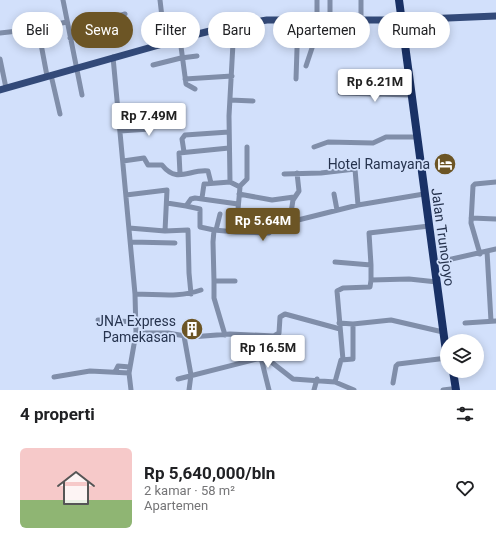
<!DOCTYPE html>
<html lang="id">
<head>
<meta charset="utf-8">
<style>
  :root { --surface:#fff; --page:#f6f6f6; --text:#202124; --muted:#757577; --line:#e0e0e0; --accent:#6c5525 }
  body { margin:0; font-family:Roboto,sans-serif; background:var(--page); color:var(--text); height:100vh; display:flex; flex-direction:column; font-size:15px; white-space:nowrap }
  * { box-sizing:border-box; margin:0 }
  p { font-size:13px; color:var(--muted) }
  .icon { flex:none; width:22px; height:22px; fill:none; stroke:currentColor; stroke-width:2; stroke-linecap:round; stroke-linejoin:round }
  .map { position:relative; height:390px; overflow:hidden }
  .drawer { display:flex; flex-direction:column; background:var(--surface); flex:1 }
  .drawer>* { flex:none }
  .banner { position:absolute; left:12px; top:12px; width:472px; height:36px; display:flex; gap:8px }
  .fabs { position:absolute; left:440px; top:334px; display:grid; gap:8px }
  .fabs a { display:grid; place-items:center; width:44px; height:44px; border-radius:50%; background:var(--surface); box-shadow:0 2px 10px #0003; font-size:20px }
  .price { position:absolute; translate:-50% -34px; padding:0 9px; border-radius:4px; background:#fff; color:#222; font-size:13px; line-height:26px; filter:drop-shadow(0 1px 2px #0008) }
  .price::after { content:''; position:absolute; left:50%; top:24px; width:12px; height:9px; margin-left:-6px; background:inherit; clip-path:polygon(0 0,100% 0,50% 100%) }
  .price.current { background:var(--accent); color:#fff }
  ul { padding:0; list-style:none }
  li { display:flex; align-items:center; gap:12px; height:100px; padding:0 20px }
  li+li { border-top:1px solid var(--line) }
  li span { display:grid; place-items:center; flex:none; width:112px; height:80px; border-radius:6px; color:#555 }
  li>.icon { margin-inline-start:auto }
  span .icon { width:48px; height:48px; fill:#fffc; stroke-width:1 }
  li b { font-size:17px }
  h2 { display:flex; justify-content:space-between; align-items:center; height:48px; padding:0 20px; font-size:17px }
  .pill { padding:0 14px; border-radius:18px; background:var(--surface); box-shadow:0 2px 10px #0003; font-size:14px; line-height:36px }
  .pill.current { background:var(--accent); color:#fff }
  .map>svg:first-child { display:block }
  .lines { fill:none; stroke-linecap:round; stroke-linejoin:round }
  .minor { stroke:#808ea9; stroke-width:5 }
  .major { stroke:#334a79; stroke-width:7 }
  .highway { stroke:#193166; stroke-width:8 }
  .labels { text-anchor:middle; stroke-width:3.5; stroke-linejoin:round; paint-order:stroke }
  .poi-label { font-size:14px; fill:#26334e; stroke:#d2e0fb; text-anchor:end }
  .street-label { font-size:14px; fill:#26334e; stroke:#d2e0fb }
</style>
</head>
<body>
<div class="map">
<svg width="496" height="390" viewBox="0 0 496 390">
  <rect width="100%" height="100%" fill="#d2e0fb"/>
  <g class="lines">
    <!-- minor -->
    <path class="minor" d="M 63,0 L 82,95
      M 160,0 L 165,43
      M 330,20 L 330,0
      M 361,21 L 361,0
      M 234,25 L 229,116 L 230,182 L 240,187 L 236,232 L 214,230 L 213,242 L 214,281 L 235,281
      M 38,28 L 47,76
      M 27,30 L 67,22
      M 0,33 L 18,31
      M 70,38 L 103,31 L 105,29 L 107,19 L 125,14
      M 180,39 L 186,84 L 195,89
      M 113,57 L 135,294 L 136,333 L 129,373 L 131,390
      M 0,59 L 6,88
      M 153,65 L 181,58 L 197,56
      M 306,66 L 317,33 L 317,0
      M 393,73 L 407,73
      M 51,75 L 60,114
      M 185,79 L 232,76
      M 296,79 L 298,19
      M 340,93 L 411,95
      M 230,100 L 253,101
      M 119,108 L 137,107
      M 140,128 L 142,118 L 157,114
      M 120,131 L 150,129 L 152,127 L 152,117
      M 314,147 L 328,142 L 373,143 L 386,137 L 417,137
      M 184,152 L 182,139 L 185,135 L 229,132
      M 123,161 L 144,158 L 148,165 L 162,165 C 177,184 189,169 208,171 L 211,183
      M 180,174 L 179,153 L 229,148
      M 284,174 L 321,173 L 355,169 L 358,205
      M 240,186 L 247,179 L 247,147
      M 239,194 L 272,200 L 294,197
      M 334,194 L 337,210
      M 126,195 L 167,190 L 165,231
      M 202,198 L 204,184 L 230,182
      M 167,203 L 186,206 L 191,199 L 195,198 L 238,204
      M 186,206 L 200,209 L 200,227 L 214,230
      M 471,218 L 496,219
      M 290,219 L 293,200 L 299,191 L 297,173
      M 129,228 L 165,231 L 188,230 L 189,273 L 191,294
      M 216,230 L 220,214
      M 236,232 L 269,233 L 272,230 L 275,218 L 298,220 L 358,205 L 424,194
      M 131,242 L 175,243
      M 487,251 L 491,321
      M 480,254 L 471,223 L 473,186 L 475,184 L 496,182
      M 335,262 L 371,265 L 369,233 L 429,226
      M 434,263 L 496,249
      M 371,265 L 371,280 L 409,279 L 437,282
      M 214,281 L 214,298 L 225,335
      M 135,294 C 158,294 179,298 201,290
      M 98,320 L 137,322
      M 339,323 L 353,324 L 391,320 L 443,332
      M 465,323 L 496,321
      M 136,333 L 168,333 L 191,337 L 230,334 L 274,336 L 279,333 L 280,317 L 285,314 L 340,329
      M 184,336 L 191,375 L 189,390
      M 246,336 L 250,360
      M 261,358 L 269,390
      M 343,360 L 337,291 L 343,288 L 370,287 L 371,280
      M 115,372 L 118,366 L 130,367
      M 54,377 L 90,371 L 129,373
      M 178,379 L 261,358 L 270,361 L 293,379 L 335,382 L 354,390
      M 335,382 L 341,360 L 353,359 L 353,324
      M 393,383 L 396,366 L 398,364 L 447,358
      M 314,390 L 317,379
      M 443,390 L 451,389"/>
    <!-- major -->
    <path class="major" d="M 0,90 L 198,34 L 234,25 L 267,20 L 400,20 L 496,16"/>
    <!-- highway -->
    <path class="highway" d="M 399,0 L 447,359
      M 453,371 L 456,390"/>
  </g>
  <!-- icons -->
  <defs>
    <g id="hotel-disc" transform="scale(1.15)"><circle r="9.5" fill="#6c5525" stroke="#d2e0fb"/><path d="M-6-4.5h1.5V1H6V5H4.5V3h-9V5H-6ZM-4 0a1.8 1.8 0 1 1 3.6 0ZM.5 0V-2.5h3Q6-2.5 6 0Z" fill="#fff"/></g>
    <g id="building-disc" transform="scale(1.15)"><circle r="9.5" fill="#6c5525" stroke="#d2e0fb"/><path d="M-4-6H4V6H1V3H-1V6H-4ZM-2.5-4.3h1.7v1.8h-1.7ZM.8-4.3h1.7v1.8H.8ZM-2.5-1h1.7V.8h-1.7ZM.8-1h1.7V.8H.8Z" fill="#fff"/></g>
  </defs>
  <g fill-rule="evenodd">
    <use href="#hotel-disc" x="445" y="164"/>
    <use href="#building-disc" x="192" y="329"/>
  </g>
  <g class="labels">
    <!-- poi labels -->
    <g class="poi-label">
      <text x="430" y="169">Hotel Ramayana</text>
      <text x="176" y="326">JNA Express<tspan x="176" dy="16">Pamekasan</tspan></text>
    </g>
    <!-- street labels -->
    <g class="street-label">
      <text transform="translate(443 237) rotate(82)" y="5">Jalan Trunojoyo</text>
    </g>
  </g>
</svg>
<div class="fabs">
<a><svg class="icon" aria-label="layers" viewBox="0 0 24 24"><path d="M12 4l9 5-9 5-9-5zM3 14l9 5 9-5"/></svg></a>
</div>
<b class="price" style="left:375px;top:103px">Rp 6.21M</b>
<b class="price" style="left:149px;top:137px">Rp 7.49M</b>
<b class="price current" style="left:263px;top:242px">Rp 5.64M</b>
<b class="price" style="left:268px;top:369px">Rp 16.5M</b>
<div class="banner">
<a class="pill">Beli</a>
<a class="pill current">Sewa</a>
<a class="pill">Filter</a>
<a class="pill">Baru</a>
<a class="pill">Apartemen</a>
<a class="pill">Rumah</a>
</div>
</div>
<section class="drawer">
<h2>4 properti<svg class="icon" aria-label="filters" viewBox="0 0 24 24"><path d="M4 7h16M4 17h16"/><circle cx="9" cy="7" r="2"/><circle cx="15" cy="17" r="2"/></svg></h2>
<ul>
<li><span style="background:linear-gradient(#f6c9c9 65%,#8fb573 0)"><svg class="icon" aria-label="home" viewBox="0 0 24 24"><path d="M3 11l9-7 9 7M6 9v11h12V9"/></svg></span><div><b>Rp 5,640,000/bln</b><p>2 kamar · 58 m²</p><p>Apartemen</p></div><svg class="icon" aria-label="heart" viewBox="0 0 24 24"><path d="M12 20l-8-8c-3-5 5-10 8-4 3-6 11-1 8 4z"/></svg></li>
</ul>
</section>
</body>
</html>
